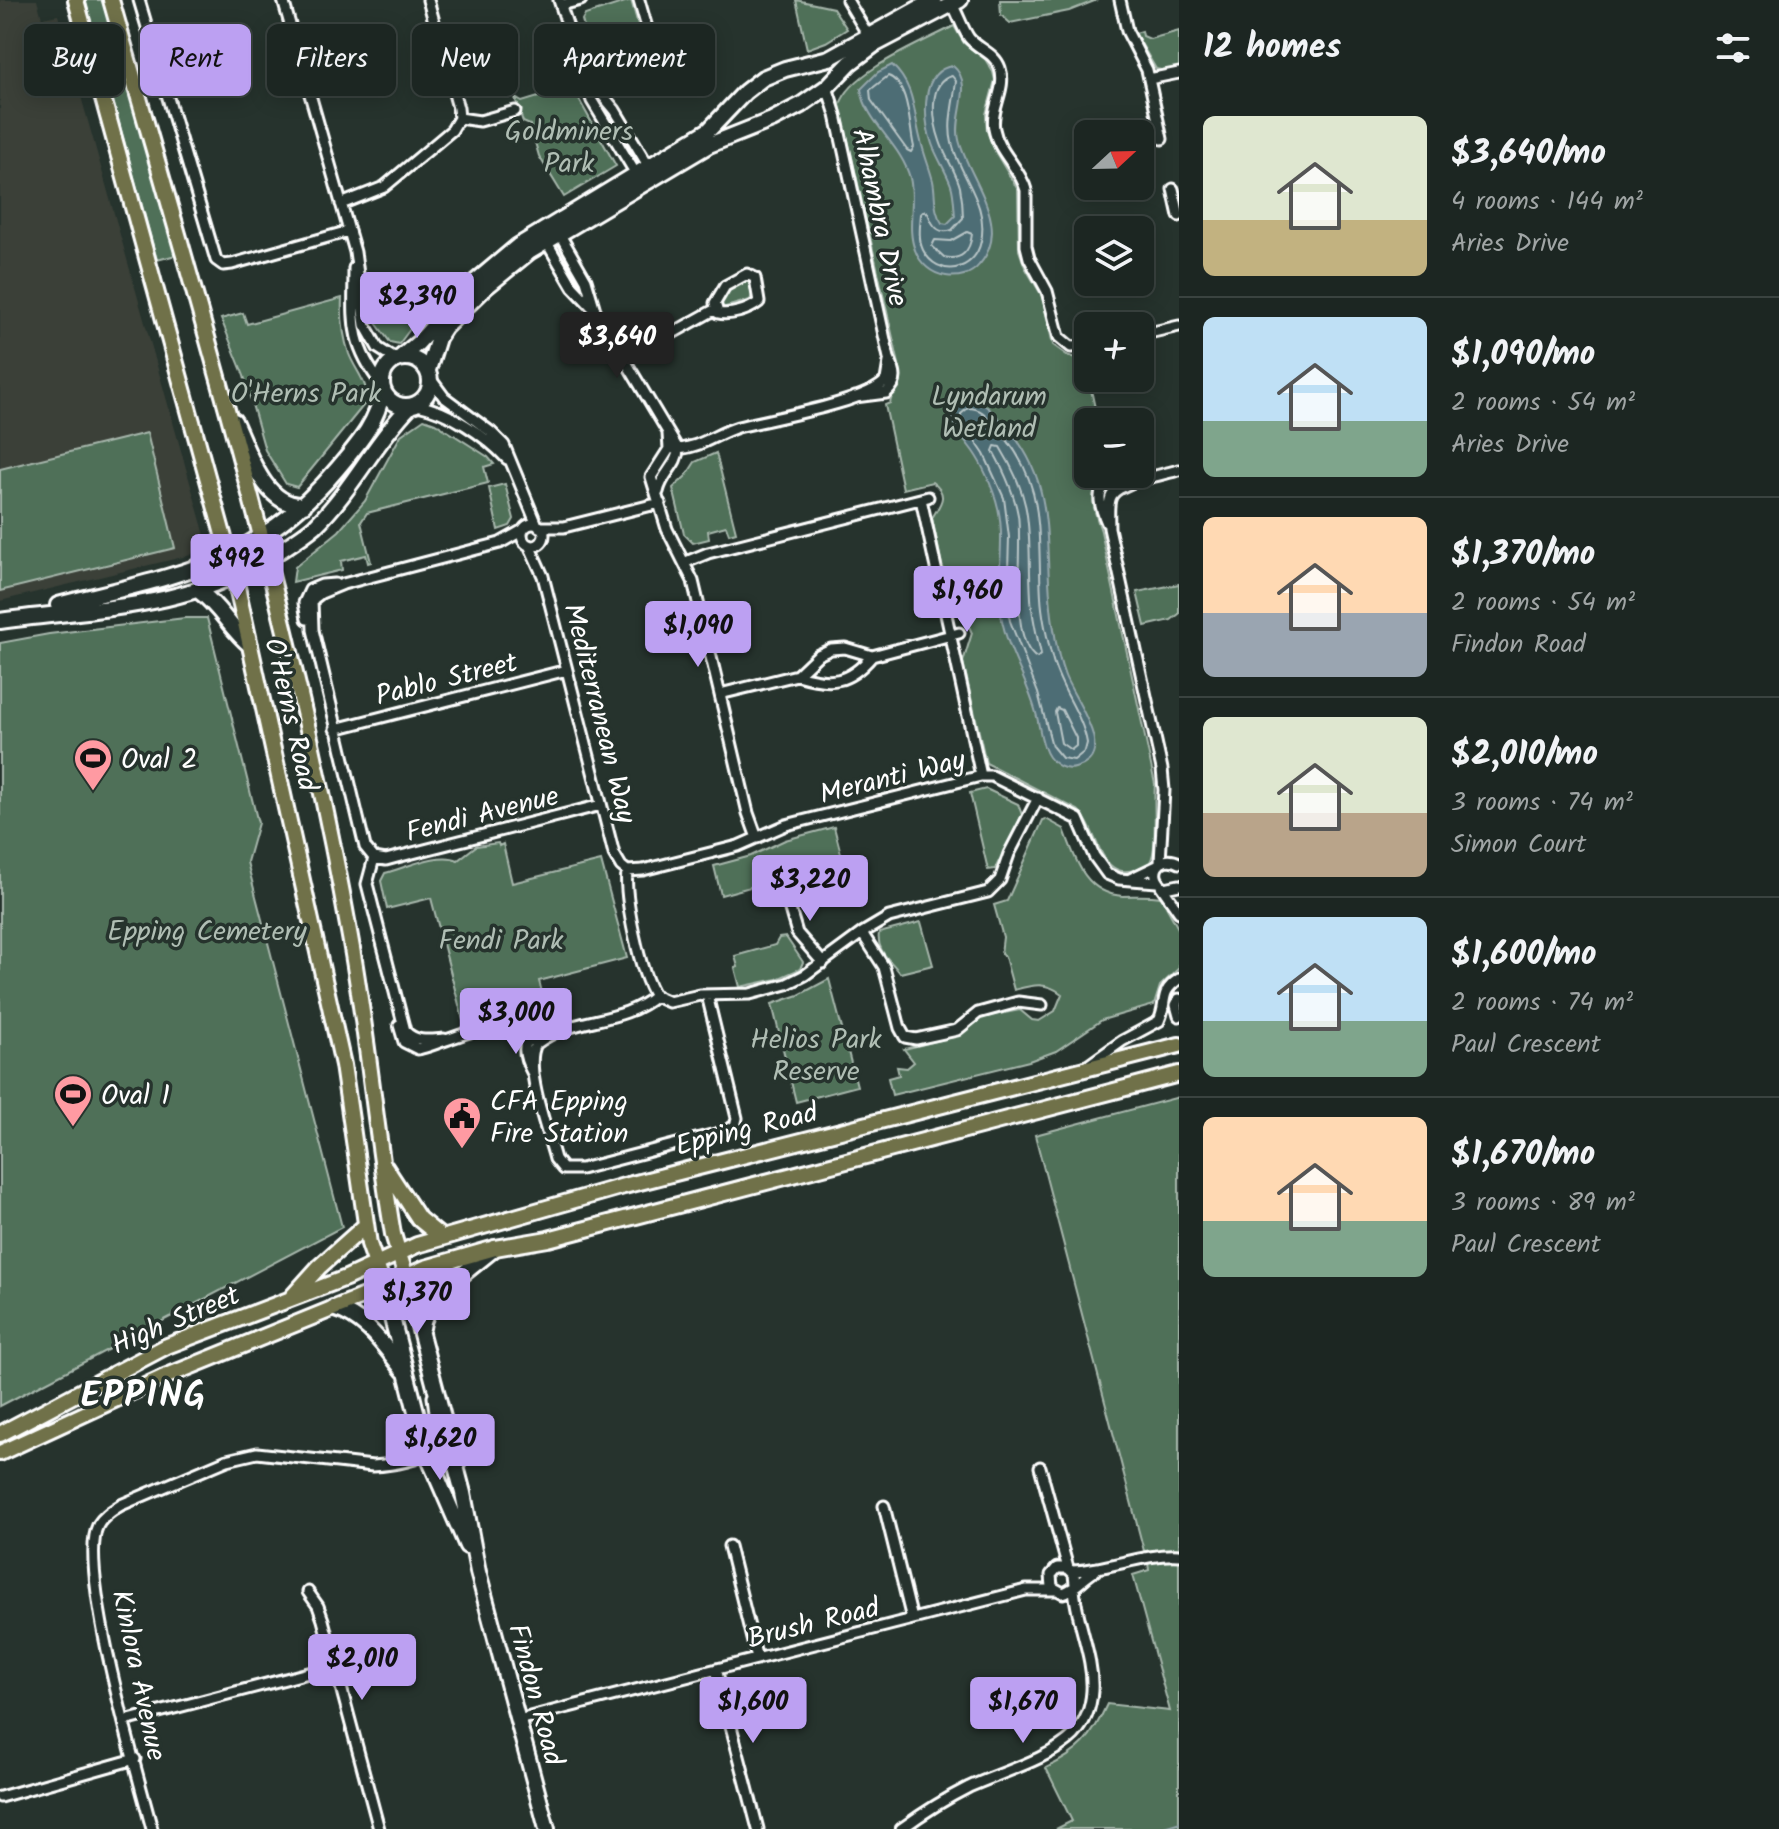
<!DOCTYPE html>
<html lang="en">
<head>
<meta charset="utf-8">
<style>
  :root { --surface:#1c2622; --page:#252e2a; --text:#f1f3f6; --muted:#a0a5a5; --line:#3a4340; --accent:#bca0f2 }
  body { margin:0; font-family:Kalam,sans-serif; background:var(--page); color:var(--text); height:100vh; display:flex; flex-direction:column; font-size:30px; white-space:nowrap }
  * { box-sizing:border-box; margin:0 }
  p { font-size:26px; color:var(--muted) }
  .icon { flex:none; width:44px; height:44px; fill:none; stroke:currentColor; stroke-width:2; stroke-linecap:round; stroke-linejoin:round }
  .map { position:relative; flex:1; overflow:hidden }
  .details { display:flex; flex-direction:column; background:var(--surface); width:600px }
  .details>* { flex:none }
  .hud { position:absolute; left:24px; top:24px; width:760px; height:72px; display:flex; gap:16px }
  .needle { width:52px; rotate:68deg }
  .tools { position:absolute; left:1074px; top:120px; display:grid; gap:16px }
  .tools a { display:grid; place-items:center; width:80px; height:80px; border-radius:12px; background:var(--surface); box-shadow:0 4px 20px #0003,0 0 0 2px var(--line); font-size:40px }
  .price { position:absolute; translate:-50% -68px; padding:0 18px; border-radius:8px; background:var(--accent); color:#111; font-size:26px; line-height:52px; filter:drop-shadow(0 2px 4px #0008) }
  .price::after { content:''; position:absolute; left:50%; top:48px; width:24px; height:18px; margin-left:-12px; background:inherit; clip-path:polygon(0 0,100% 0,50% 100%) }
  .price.on { background:#222; color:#fff }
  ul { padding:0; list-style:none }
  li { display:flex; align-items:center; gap:24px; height:200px; padding:0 24px }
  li+li { border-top:2px solid var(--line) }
  li span { display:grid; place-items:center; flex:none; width:224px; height:160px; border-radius:12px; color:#555 }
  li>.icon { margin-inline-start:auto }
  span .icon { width:96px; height:96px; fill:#fffc; stroke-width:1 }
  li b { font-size:34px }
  h2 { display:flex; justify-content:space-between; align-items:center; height:96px; padding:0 24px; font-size:34px }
  .pill { padding:0 28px; border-radius:12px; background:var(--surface); box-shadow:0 4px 20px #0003,0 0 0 2px var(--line); font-size:28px; line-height:72px }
  .pill.on { background:var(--accent); color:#111 }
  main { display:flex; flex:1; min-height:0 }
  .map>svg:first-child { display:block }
  .built { fill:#3a4038 }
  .green { fill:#4f6f59; stroke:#a7b7ac; stroke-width:2 }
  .water { fill:#4e6d74; stroke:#95a7ac; stroke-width:2 }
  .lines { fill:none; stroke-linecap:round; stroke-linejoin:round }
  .shore { stroke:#b8c5c7; stroke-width:2 }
  .stream { stroke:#95a7ac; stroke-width:3 }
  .street-casing { stroke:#fff; stroke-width:15 }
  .secondary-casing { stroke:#fff; stroke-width:20 }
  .primary-casing { stroke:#fff; stroke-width:20 }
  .street { stroke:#26332d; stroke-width:9 }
  .secondary { stroke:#26332d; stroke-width:14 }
  .primary { stroke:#6f714a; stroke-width:14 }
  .labels { text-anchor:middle; stroke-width:7; stroke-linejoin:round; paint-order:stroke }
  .park-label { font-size:28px; fill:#b0beb4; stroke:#26332d }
  .street-label { font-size:28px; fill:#fff; stroke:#26332d }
  .poi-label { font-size:28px; fill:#fff; stroke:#26332d; text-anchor:start }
  .district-label { font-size:36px; font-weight:bold; letter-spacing:2px; fill:#fff; stroke:#26332d }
</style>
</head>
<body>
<main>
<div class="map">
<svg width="1179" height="1829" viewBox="0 0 1179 1829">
  <rect width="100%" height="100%" fill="#26332d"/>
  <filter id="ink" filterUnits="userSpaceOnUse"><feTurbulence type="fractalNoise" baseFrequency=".0125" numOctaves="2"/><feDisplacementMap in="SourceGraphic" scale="16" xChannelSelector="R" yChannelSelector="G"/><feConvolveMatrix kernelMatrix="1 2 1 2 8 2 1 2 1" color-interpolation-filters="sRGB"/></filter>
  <g filter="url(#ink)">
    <!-- built -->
    <path class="built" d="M 0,0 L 37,0 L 42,18 L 58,15 L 206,539 L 191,555 L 0,601 Z"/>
    <!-- green -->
    <path class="green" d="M 85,0 L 108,0 L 159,180 L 162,209 L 176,255 L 157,260 Z
      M 631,0 L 650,67 L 624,83 L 594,64 L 582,20 L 585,15 Z
      M 796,0 L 833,8 L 847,29 L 826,42 L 807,49 Z
      M 1000,0 L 1097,0 L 1069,11 L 1010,23 L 1001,15 Z
      M 954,26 L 964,43 L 985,59 L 993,72 L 995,80 L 986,114 L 987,131 L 996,153 L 1018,190 L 1019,250 L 1025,267 L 1042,296 L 1053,345 L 1067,355 L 1085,362 L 1098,422 L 1088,422 L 1088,474 L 1105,474 C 1087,497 1093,506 1101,531 L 1155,784 C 1153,804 1158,849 1150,862 C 1099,895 1101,831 1078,810 L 986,763 L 963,662 L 972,633 L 967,622 L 951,607 L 932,518 C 940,504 950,495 932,482 L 903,489 L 885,405 L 890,403 C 892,392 900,386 901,373 L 840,105 C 850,71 924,42 954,26 Z
      M 1142,31 L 1143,36 L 1150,39 L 1179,31 L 1179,68 L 1165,71 L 1156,69 L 1135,33 Z
      M 572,87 L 616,166 L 564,197 L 539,156 L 530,125 L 523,122 L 515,98 L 522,102 Z
      M 743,280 L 750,283 L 753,294 L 750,300 L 722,308 L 720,304 L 725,291 Z
      M 382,284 L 419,317 L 399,344 L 390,342 L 376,323 L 373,286 Z
      M 342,298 C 341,317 343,336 349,354 C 355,370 369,384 367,401 L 297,487 L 286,484 L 265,450 L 244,376 L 221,319 L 243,313 L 247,324 Z
      M 424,419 L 435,423 L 488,457 L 494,464 L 484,467 L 488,483 L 367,513 L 361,522 L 371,562 L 368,563 L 366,555 L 341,561 L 342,570 L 293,582 L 295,567 L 339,531 L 365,501 L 401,435 Z
      M 147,433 L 175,548 L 0,591 L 0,469 Z
      M 716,453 L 736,532 L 729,534 L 726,526 L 708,531 L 709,539 L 693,543 L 684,534 L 673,488 L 686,476 L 695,462 Z
      M 505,484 L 514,519 L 510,526 L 498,530 L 489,488 Z
      M 1179,584 L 1179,614 L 1171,620 L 1145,626 L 1137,592 Z
      M 185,618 L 207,618 L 258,823 L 247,862 L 342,1227 L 0,1406 L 0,643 L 49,634 Z
      M 986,789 L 1018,804 L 1022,815 L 995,869 L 988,870 L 970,793 Z
      M 1046,819 L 1064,829 C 1075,859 1085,894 1123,896 C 1136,896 1148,895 1161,897 L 1179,930 L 1179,968 L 1160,986 L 1154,1005 L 1102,1020 L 1056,1051 L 1029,1061 L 892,1095 L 888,1078 L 899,1075 L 897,1067 L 907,1068 L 914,1062 L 904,1049 L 957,1036 L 983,1017 L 1020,1010 L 1032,1020 L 1039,1021 L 1055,1011 L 1062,994 C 1045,981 1033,985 1014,990 L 1005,957 L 1001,954 L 1003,937 L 994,905 L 1007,901 L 1043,820 Z
      M 834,827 L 844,865 L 802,876 L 797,885 L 773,891 L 761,884 L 721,895 L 714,866 L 751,856 L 785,840 Z
      M 498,843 L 499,846 L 503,844 L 512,883 L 601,861 L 627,958 L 539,981 L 549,1019 C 532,1023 525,1014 510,1011 C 496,1008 476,1017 463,1020 L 431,898 L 387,909 L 381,881 L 385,873 C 405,868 440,851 458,860 L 476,846 Z
      M 921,922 L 933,965 L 900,973 C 891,960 876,952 879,933 Z
      M 786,937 L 803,962 L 800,969 L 777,979 L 740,987 L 735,968 L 738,967 L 735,956 L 775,945 L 779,938 Z
      M 829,979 L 857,1086 L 796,1102 L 772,1004 L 799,995 Z
      M 1179,1097 L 1179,1548 L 1144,1551 L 1035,1135 Z
      M 1166,1560 L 1179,1561 L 1179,1829 L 1056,1829 L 1072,1821 L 1046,1768 C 1080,1752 1092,1738 1107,1704 L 1170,1711 L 1133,1575 L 1149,1570 L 1148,1563 Z"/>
    <!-- water -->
    <path class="water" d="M 892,65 C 917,88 913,116 922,145 C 925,157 930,169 933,181 C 936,195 933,211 942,223 L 947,224 L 955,216 C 954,206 954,194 951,185 C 946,171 937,158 932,144 C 923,118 920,70 953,66 C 975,84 953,116 959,140 C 968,178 1014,226 979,265 C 971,275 958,278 946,276 C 932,274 920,264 915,250 C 906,228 916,202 910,178 C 901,144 866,123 861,89 L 878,72 Z
      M 964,400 C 984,400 990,409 1003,423 C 1063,486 1040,553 1054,629 C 1056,644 1059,661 1065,676 C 1074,699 1120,757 1075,768 C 1065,771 1055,765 1049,757 C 1041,746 1040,729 1037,717 C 1028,679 1004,647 1000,608 C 996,572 1007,536 996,500 C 990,482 981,461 969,446 C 963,437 957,431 953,421 L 953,412 Z"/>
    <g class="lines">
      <!-- shore -->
      <path class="shore" d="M 888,76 C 910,83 909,128 914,147 L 911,152 L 907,150 L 871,100 L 870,90 Z
        M 952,76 L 956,81 C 954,101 947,123 952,143 C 960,177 989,204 981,241 C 975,272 938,279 923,250 C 918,240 920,225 921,214 L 924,211 L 928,213 C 932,225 938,235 952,230 L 963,218 C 963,208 962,197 960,187 C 956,171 945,157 940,141 C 933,121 927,82 952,76 Z
        M 967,232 L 972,234 C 970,252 961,261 944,257 L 932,246 L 935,240 L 951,241 Z
        M 968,408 C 983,408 988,418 997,428 C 1047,482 1037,531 1041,597 C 1042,617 1047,638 1052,657 C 1059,688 1082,713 1087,743 L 1085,751 L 1074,760 L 1062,758 L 1052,746 L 1038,693 L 1010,621 L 1007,604 L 1009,537 L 1004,498 L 984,454 L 961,420 L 961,414 Z
        M 995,446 L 1000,447 C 1037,507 1027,534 1031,598 C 1032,617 1037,636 1041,654 L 1037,658 C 1008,641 1023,547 1018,515 C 1014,492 1004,471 993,451 Z
        M 1057,708 L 1062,710 L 1076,738 L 1076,746 L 1071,750 L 1061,743 L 1055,712 Z"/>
      <!-- stream -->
      <path class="stream" d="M 1159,1829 L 1179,1823"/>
      <!-- street casing -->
      <g class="street-casing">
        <path id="street" d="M 139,0 L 216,260 L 223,265 L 232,264 L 349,231
          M 283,0 L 355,252 L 365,325 L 378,348 L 397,360
          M 559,0 L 592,101 L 636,174
          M 639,0 L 656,59
          M 847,0 L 868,35
          M 1120,0 L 1127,31 L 1147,70 L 1162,139
          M 952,4 C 958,14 962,28 969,38 C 978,49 995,53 1000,68 C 1007,89 990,108 994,129 C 998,152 1020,168 1026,190 L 1026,246 L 1029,258 L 1047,291 L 1059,337 L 1071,347 L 1088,346
          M 561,5 L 581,0
          M 585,74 L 615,110 L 649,167
          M 1149,79 L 1179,73
          M 827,87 L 836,115 L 889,358 C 896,373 899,382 886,393 L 855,397
          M 459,118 L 480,121 L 515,111
          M 1173,189 L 1179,216
          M 341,204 L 384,187 L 452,130 L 459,118 L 458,108 L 428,0
          M 559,233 L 586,280 L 595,310
          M 546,241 L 573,287 L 595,310 L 678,449 C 678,465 662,473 658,492
          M 354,268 C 354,319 348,341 382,385
          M 747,274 L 755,278 L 759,302 C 749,310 730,316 718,313 L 715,303 L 725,286 Z
          M 1140,335 L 1179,326
          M 624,360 L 716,309
          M 430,378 L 444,397 L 491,432 L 504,445 L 537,525
          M 417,405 C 449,411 485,435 507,459
          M 668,434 L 669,449 L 651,477 L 667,529 L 693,581 L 748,813 L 757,838
          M 674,449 C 699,449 715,434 738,427 C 769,419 870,402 886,380 L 889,362
          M 1142,478 C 1108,493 1108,490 1109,528 L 1162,769 L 1164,790 L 1160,862
          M 921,499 L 981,776
          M 1107,523 C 1089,482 1107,483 1141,479 C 1154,477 1166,473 1179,470
          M522 535a11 11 0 1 1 22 0a11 11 0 1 1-22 0Z
          M 539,527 L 564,527 L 660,503
          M 529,545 L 543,576 L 614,854 L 621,866 L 627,871 C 624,897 640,974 655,996
          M 686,562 L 708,553 L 928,497
          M 307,619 L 304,603 L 310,590 L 322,585 L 335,584
          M 797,675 C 831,685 848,684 872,656
          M 720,694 L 797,675 L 818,655 L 831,649 L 845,648 L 872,656 L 959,633
          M 335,729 L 567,670
          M 374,858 L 365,847 L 313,630 L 312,600 L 321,593 L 343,584 L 500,543 L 523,530
          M 374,858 L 386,860 L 397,857 L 601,805
          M 374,858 L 367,884 L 405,1031 C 416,1043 430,1040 444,1039
          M 1179,863 C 1159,852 1146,876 1165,888 L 1179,885
          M 627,871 L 643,870 L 738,846 L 786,825 L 981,776 L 992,776 L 1078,819 L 1094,856 L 1107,874 L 1119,879 L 1157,882
          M 1130,879 L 1157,866
          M 1161,886 L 1179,912
          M 784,889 L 797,933 L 823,963
          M 862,933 L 884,967 L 900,1028 L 905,1037 L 916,1039 L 957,1030 L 978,1013 L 1018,1002 L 1042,1005
          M 1179,999 L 1176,1005 L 1179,1016
          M 399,1025 L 404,1042 L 418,1049 C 439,1045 498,1016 517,1027 C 524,1031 530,1038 536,1044
          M 536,1044 C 571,1016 622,1025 655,996 L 669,1002 L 700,995 L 750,994 L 787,984 L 805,975 L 862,933 L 889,917 L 988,892 L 1000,880 L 1009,854 L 1038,798
          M 536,1044 C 523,1067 548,1132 555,1159 L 563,1169 L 581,1169 L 723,1132 L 735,1126 L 737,1118 L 707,995
          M 1090,1064 L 1122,1041 L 1159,1021 C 1168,1002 1158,993 1179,979
          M 532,1072 C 516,1043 527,1031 559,1029
          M 1040,1467 L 1068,1568
          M 884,1506 L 912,1619
          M 729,1546 L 757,1659
          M 1072,1571 C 1109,1570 1143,1553 1179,1555
          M 1075,1584 L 1074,1574 L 1068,1568 L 1057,1568 L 1051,1575 L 1052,1587 L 1063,1593 C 1075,1590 1084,1577 1095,1571
          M 308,1592 L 318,1606 L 323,1620 L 379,1829
          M 716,1669 L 758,1829
          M 518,1720 L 1026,1590 L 1055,1590
          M 125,1721 L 335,1666
          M 0,1797 L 135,1759
          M 152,1829 C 138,1776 77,1567 98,1525 C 103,1516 112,1511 121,1505 L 227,1460 L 257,1453 L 373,1466 C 393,1465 421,1460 438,1448 L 439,1442 L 433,1397
          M 901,1829 C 923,1813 945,1799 969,1787 C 1000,1773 1050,1759 1074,1735 C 1085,1723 1091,1707 1092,1691 C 1094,1656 1076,1622 1074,1588"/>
      </g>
      <!-- secondary casing -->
      <g class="secondary-casing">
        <path id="secondary" d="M382 382a24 24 0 1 1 48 0a24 24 0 1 1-48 0Z
          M 400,358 L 418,343 L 468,288 L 518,246 L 709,130 L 745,92 L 763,78 L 785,69 L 829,58 L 934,0
          M 428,370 L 438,338 L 445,327 L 486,287 L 529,252 L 709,145 L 772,120 L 801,105 L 827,87 L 850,63 L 874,45 L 960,0
          M 234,421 C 248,450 264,508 304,505
          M 199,591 C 220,606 230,629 250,645
          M 58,605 C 174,575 256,566 338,468 C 359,443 377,423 383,390
          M 0,621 C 95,608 186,609 270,557 C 285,547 301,538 315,526 C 352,490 374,443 409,407
          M 406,1277 L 463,1493 L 478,1572 L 547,1829
          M 384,1287 L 427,1454 L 467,1546
          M 333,1308 C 366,1317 384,1346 404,1371
          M 422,1328 C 425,1298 473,1267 495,1248"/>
      </g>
      <!-- primary casing -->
      <g class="primary-casing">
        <path id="primary" d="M 76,0 L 235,578 L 343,1065 L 369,1244 L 384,1287
          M 111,0 C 199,310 294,620 350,937 C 368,1036 376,1135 393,1234 L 406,1277
          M 385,1167 L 419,1219 L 441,1237
          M 292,1297 L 319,1267 L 366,1225
          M 0,1434 L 167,1346 L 346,1278 L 417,1245 L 624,1186 L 1179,1045
          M 0,1453 L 162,1378 L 364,1296 L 425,1268 L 495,1248 L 548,1239 L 1179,1074"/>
      </g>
      <!-- street -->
      <use href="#street" class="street"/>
      <!-- secondary -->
      <use href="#secondary" class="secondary"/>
      <!-- primary -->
      <use href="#primary" class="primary"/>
    </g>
  </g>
  <!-- icons -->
  <defs>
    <g id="stadium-pin" transform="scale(2)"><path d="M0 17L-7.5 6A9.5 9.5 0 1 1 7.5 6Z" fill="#ff9aa2" stroke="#26332d"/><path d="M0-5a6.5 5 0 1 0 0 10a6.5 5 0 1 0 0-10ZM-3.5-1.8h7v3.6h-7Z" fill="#111"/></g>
    <g id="civic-pin" transform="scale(2)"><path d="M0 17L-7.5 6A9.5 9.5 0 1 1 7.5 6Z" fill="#ff9aa2" stroke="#26332d"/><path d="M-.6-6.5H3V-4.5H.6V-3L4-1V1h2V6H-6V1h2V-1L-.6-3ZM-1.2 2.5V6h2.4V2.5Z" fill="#111"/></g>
  </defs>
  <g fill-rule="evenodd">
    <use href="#stadium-pin" x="93" y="758"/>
    <use href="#stadium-pin" x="73" y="1094"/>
    <use href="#civic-pin" x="462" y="1116"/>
  </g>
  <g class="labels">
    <!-- park labels -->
    <g class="park-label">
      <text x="569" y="140">Goldminers<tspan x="569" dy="32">Park</tspan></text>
      <text x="306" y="402">O'Herns Park</text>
      <text x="989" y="405">Lyndarum<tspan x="989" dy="32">Wetland</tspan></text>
      <text x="207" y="940">Epping Cemetery</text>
      <text x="501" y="949">Fendi Park</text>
      <text x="816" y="1048">Helios Park<tspan x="816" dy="32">Reserve</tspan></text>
    </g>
    <!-- street labels -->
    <g class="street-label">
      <text transform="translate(881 217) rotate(78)" y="10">Alhambra Drive</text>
      <text transform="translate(446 678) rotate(-14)" y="10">Pablo Street</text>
      <text transform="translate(601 713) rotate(76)" y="10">Mediterranean Way</text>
      <text transform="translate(292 714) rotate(77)" y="10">O'Herns Road</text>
      <text transform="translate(892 776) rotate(-14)" y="10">Meranti Way</text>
      <text transform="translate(482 813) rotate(-14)" y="10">Fendi Avenue</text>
      <text transform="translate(746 1128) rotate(-14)" y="10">Epping Road</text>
      <text transform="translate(175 1319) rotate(-23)" y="10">High Street</text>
      <text transform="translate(813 1622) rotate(-14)" y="10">Brush Road</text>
      <text transform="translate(140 1675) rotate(78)" y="10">Kinlora Avenue</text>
      <text transform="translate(537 1694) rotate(75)" y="10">Findon Road</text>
    </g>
    <!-- poi labels -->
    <g class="poi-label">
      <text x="121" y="768">Oval 2</text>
      <text x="101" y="1104">Oval 1</text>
      <text x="490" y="1110">CFA Epping<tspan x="490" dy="32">Fire Station</tspan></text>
    </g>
    <!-- district labels -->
    <g class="district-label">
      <text x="144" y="1406">EPPING</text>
    </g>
  </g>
</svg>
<div class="tools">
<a><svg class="needle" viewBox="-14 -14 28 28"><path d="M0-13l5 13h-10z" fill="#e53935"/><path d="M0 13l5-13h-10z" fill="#a0a5a5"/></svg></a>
<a><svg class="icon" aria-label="layers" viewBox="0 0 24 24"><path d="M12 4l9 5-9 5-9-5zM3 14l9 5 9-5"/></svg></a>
<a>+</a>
<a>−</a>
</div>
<b class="price" style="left:417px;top:340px">$2,390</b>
<b class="price on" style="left:617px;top:380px">$3,640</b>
<b class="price" style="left:237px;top:602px">$992</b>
<b class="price" style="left:967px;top:634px">$1,960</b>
<b class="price" style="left:698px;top:669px">$1,090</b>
<b class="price" style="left:810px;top:923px">$3,220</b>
<b class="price" style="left:516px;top:1056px">$3,000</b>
<b class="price" style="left:417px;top:1336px">$1,370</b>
<b class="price" style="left:440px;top:1482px">$1,620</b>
<b class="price" style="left:362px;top:1702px">$2,010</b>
<b class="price" style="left:753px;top:1745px">$1,600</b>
<b class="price" style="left:1023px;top:1745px">$1,670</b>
<div class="hud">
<a class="pill">Buy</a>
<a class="pill on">Rent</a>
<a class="pill">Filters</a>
<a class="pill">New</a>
<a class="pill">Apartment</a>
</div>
</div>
<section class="details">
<h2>12 homes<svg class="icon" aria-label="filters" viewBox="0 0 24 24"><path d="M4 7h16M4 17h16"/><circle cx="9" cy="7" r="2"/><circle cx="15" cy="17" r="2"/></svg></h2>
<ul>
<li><span style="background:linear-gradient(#dfe7d0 65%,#c2b280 0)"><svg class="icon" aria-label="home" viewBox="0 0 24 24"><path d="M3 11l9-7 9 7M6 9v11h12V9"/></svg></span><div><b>$3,640/mo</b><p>4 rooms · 144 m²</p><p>Aries Drive</p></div></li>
<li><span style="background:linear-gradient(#bfe0f5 65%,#7fa58c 0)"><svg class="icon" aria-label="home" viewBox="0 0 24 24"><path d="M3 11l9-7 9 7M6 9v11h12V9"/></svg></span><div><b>$1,090/mo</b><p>2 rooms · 54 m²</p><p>Aries Drive</p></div></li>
<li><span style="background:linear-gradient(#ffd9b3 60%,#9aa5b1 0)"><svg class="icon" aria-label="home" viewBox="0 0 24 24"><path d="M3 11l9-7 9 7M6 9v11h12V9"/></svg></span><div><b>$1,370/mo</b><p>2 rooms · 54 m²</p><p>Findon Road</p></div></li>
<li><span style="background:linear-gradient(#dfe7d0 60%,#b9a48a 0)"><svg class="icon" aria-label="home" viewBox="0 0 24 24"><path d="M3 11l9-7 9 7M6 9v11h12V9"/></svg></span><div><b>$2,010/mo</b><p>3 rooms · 74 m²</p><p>Simon Court</p></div></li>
<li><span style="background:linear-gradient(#bfe0f5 65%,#7fa58c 0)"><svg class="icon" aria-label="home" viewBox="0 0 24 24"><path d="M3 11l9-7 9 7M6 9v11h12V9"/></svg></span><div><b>$1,600/mo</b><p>2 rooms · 74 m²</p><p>Paul Crescent</p></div></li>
<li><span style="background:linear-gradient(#ffd9b3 65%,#7fa58c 0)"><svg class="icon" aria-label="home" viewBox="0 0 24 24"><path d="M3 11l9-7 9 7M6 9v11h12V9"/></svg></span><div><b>$1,670/mo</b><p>3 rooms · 89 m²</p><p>Paul Crescent</p></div></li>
</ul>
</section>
</main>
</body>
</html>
